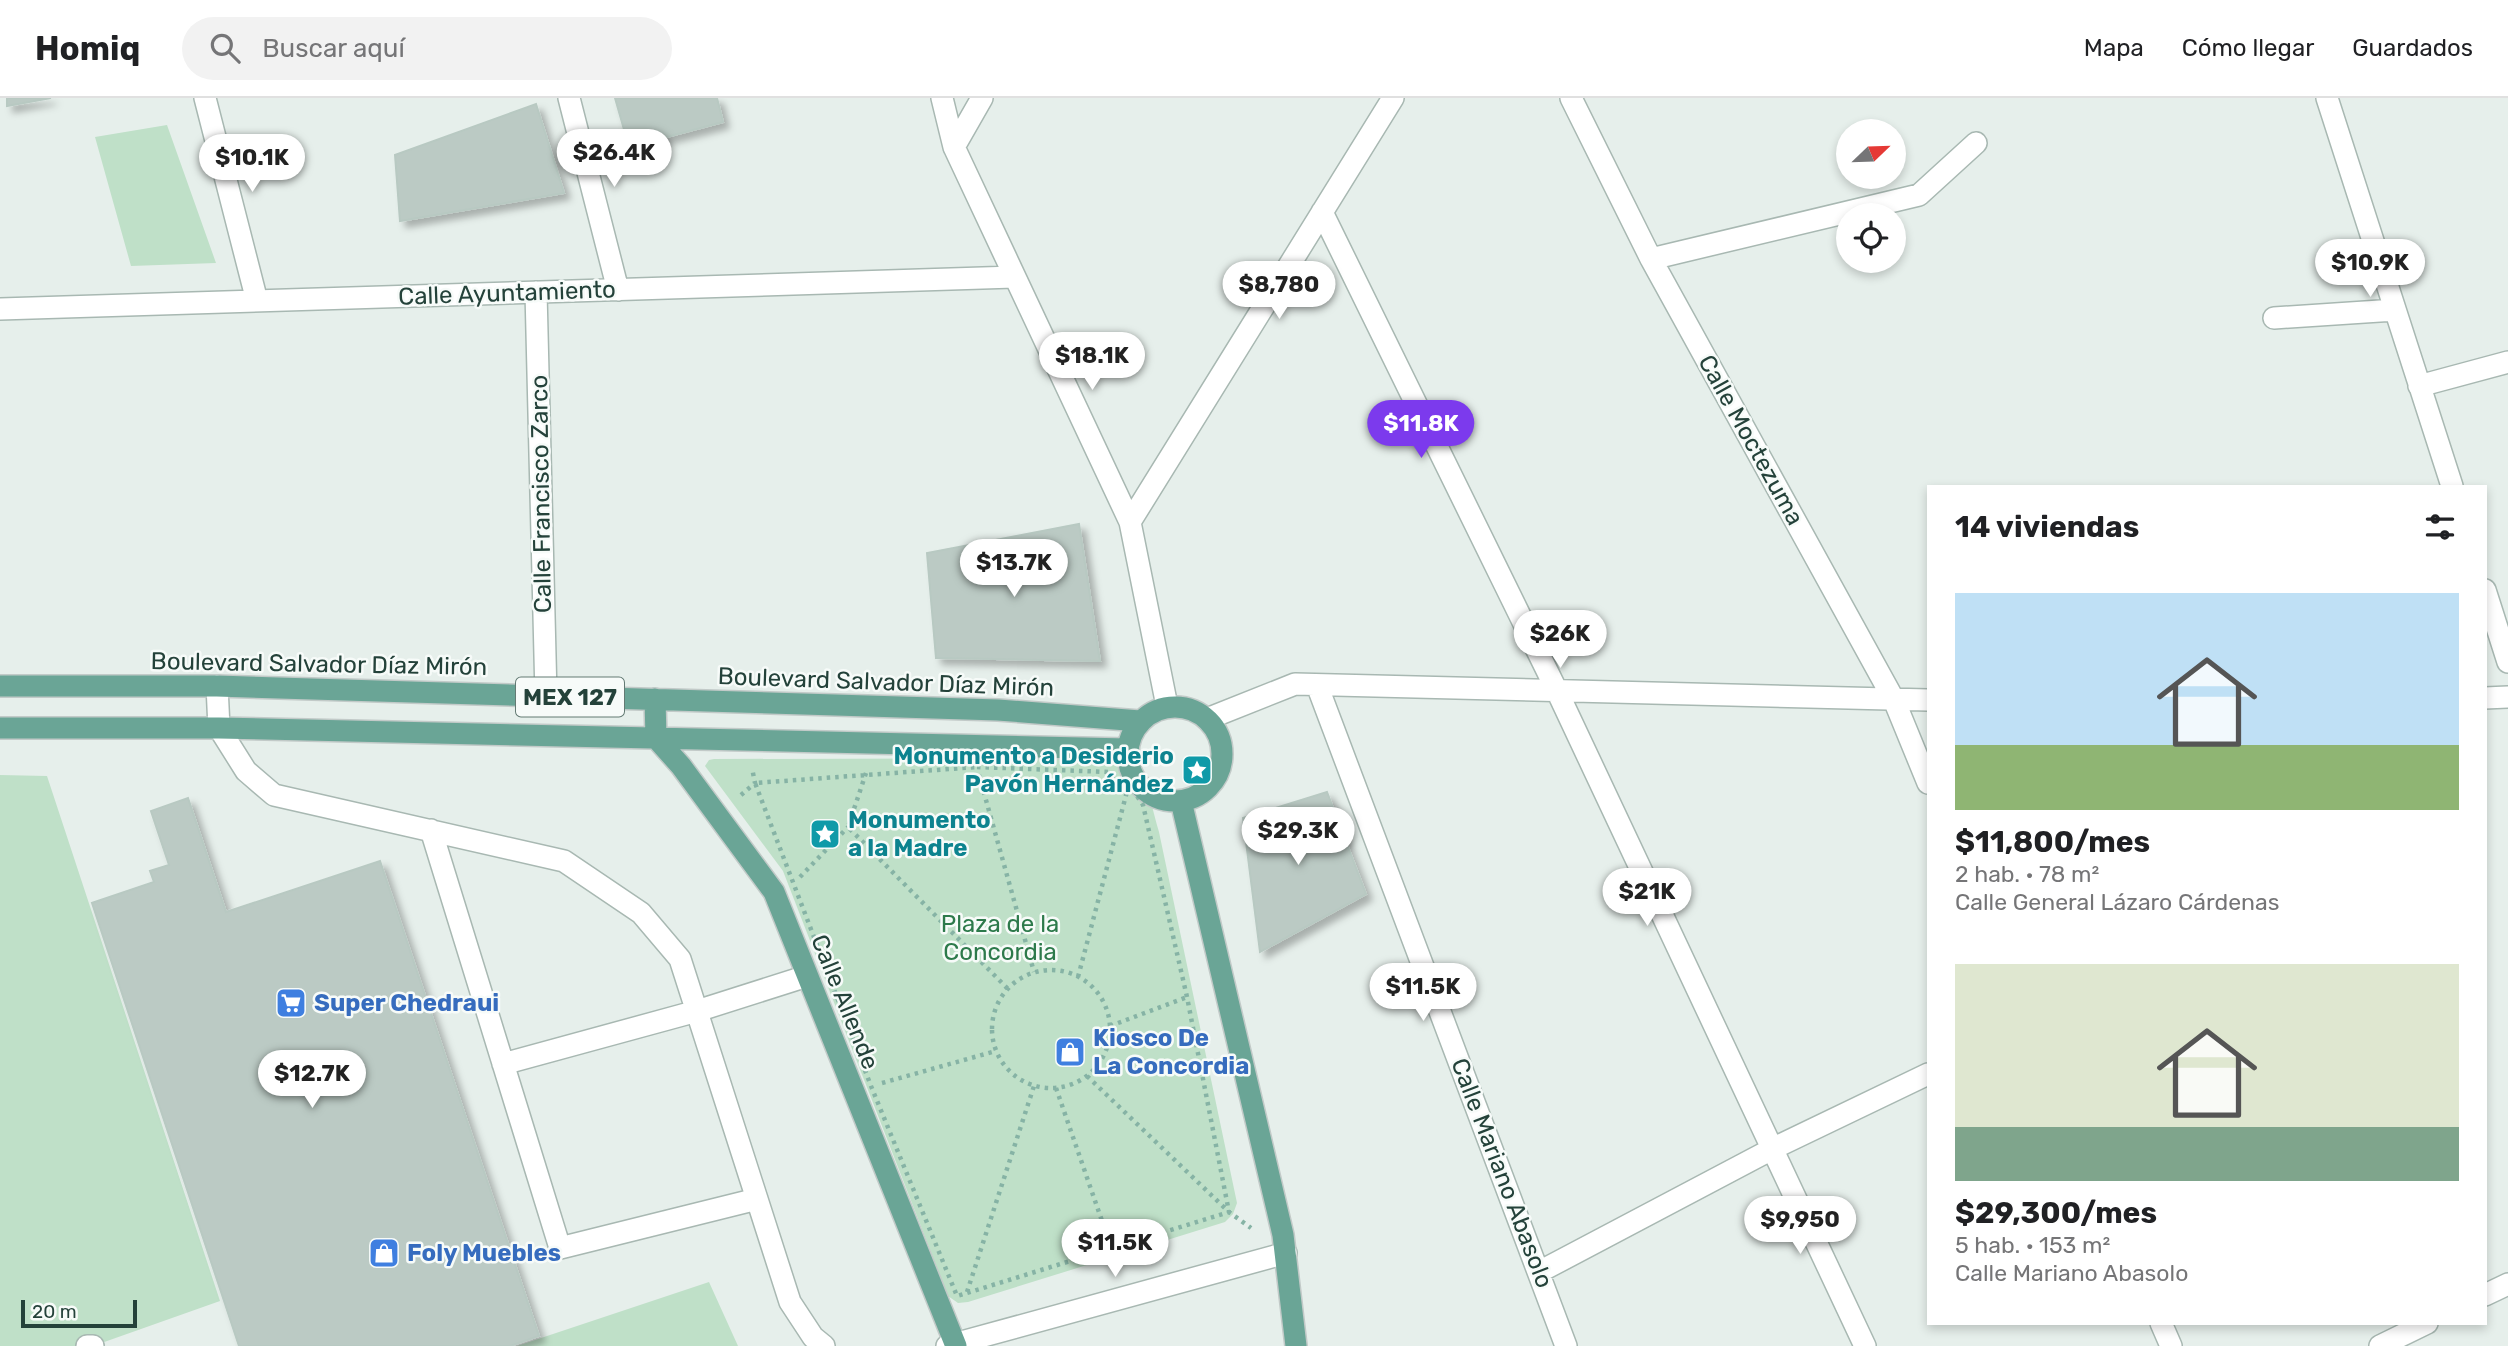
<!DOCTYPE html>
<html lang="es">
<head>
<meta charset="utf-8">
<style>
  :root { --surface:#fff; --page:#f2f2f2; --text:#202124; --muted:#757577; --line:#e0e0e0; --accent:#7c3aed }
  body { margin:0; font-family:Rubik,sans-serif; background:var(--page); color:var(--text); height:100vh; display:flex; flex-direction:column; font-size:26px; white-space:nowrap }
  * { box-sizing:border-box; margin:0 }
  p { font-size:23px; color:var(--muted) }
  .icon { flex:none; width:38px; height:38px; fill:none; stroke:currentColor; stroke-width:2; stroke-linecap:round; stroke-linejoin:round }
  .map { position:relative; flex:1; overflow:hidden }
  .drawer { position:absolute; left:1927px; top:387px; width:560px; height:840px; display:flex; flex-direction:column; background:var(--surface); border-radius:0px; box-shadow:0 4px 10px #0003 }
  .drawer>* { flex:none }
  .needle { width:46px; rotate:67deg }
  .controls { position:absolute; left:1836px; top:21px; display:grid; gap:14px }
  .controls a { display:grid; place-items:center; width:70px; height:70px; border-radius:50%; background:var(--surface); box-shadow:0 4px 10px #0003; font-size:35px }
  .scale { position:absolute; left:21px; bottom:18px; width:116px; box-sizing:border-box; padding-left:7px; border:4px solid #24423a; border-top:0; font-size:19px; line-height:24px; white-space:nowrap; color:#24423a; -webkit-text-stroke:5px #f7fbf9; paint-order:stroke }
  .price { position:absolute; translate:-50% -60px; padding:0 16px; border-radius:24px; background:#fff; color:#222; font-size:23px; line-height:46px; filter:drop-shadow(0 2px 4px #0008) }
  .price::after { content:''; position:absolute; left:50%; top:42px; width:21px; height:16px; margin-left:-10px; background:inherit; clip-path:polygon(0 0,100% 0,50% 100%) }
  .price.on { background:var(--accent); color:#fff }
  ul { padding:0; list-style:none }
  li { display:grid; align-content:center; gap:14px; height:371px; padding:0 28px }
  li span { display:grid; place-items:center; height:217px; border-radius:0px; color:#555 }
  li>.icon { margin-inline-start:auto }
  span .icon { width:126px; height:126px; fill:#fffc; stroke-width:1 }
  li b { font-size:30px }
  h2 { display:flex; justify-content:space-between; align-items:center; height:84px; padding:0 28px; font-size:30px }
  header { display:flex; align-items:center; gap:42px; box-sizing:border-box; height:98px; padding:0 35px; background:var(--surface); border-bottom:2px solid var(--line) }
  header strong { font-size:33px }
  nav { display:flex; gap:38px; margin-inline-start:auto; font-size:24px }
  .search { width:490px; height:63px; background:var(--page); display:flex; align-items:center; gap:18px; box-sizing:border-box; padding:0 24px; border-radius:38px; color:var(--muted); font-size:26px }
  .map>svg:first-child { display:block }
  .green { fill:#bfe0c8 }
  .building { fill:#bbcac4; stroke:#b8c9c2; stroke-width:2; filter:url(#shadow) }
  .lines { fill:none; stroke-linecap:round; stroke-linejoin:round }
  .minor-casing { stroke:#a8b8b2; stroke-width:24 }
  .major-casing { stroke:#c2cac8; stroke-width:24 }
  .path { stroke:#86b3a5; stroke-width:4.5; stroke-dasharray:3.5 5; stroke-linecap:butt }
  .minor { stroke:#fff; stroke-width:21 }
  .major { stroke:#6aa596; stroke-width:21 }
  .labels { text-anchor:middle; stroke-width:5; stroke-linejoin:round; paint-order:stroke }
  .shield { fill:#f7fbf9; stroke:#637a73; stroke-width:2 }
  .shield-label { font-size:23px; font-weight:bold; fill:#24423a }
  .street-label { font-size:24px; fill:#24423a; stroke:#f7fbf9 }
  .culture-label { font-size:24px; font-weight:bold; fill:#0d838f; stroke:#f7fbf9; text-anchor:end }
  .park-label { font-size:24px; fill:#2d7a4b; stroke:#f7fbf9 }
  .shop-label { font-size:24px; font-weight:bold; fill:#366cbe; stroke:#f7fbf9; text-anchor:start }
</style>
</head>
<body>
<header>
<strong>Homiq</strong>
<div class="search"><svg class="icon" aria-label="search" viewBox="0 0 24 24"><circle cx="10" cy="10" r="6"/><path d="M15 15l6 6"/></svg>Buscar aquí</div>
<nav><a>Mapa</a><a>Cómo llegar</a><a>Guardados</a></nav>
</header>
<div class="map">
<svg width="2508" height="1248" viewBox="0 0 2508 1248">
  <defs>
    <filter id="shadow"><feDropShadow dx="6" dy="6" stdDeviation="3.5" flood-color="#0004"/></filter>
  </defs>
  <rect width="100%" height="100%" fill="#e6efeb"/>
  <!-- green -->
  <path class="green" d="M 167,27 L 216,165 L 131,168 L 95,39 Z
    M 1099,660 C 1148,668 1147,692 1159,734 L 1237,1105 L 1233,1116 L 1225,1124 L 968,1204 L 958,1205 L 948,1198 L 783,773 L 705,668 L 709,662 L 714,661 Z
    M 0,677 L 47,678 L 220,1203 L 93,1248 L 0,1248 Z
    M 709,1184 L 738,1248 L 517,1248 Z"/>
  <!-- building -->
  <path class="building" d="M 7,0 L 51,0 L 7,8 Z
    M 615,0 L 717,0 L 723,24 L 629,49 Z
    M 536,6 L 564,95 L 400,123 L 395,57 Z
    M 1079,426 L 1100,563 L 936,560 L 927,455 Z
    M 1327,694 L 1366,796 L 1260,854 L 1243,720 Z
    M 188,700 L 226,814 L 380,763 L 539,1238 L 510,1248 L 239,1248 L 92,805 L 154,784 L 150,773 L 169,767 L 151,713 Z"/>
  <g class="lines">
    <!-- minor casing -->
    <g class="minor-casing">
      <path id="minor" d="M 205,0 L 257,203
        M 569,0 L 618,192
        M 942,0 L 954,49 L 1130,424 L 1167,608
        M 1571,0 L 1651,161 L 1894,602 L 1928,685
        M 2327,0 L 2452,388
        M 954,49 L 982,0
        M 1322,114 L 1557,593 L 1865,1248
        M 1651,161 L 1919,97 L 1976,45
        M 536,194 L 546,598
        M 0,211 L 1014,179
        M 2274,220 L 2395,212
        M 2419,288 L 2508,264
        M 1130,424 L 1393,0
        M 2485,492 L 2508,564
        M 1317,587 L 1566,1248
        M 217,588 L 219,630 L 246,673 L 274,697 L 564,763 L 641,815 L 680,861 L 790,1204 L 813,1239 L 824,1248
        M 2485,600 L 2508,599
        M 1207,621 L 1295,586 L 1928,602
        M 431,732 L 560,1150 L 757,1101
        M 503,966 L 697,913 L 807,878
        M 1539,1174 L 1774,1050 L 1928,976
        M 2485,1197 L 2508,1186
        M 2161,1225 L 2171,1248
        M 87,1248 L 93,1248
        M 947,1248 L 1286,1155
        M 2380,1248 L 2427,1225"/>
    </g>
    <!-- major casing -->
    <g class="major-casing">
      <path id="major" d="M 0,588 L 217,588 L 998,612 L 1140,623
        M 655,601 L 656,640 L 681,668 L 774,794 L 956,1248
        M1128 656a47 47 0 1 1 94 0a47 47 0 1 1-94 0Z
        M 0,630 L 219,630 L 1127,651
        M 1181,703 L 1283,1137 L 1296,1248"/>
    </g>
    <!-- path -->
    <path class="path" d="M 977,669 L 1108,674 L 1129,686 L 1143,707 L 1187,899 L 1229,1114 L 957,1198 L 871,988 L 755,685 Z
      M 866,675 L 848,729 L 1008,891
      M 979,677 L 1034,874
      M 741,697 L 755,685 L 752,670
      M 800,779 L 848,729
      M992 931a59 59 0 1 1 118 0a59 59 0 1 1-118 0Z
      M 1078,879 L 1129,686 L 1144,692
      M 1110,928 L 1187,899
      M 1087,978 L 1229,1114 L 1251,1130
      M 882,985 L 996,953
      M 1056,990 L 1111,1149
      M 967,1194 L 1034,988"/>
    <!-- minor -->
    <use href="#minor" class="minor"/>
    <!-- major -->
    <use href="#major" class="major"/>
  </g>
  <!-- icons -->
  <defs>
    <g id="sight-square" transform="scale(1.575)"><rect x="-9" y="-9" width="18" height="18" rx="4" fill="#0f9aa8" stroke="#f7fbf9"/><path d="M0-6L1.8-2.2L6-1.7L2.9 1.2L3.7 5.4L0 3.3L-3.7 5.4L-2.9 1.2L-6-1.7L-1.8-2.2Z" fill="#fff"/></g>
    <g id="supermarket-square" transform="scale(1.575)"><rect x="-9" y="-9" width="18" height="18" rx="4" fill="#3f7fe0" stroke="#f7fbf9"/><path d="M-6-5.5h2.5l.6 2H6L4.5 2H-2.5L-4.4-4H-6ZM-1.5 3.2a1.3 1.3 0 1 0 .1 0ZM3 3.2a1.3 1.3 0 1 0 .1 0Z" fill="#fff"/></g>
    <g id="shop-square" transform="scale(1.575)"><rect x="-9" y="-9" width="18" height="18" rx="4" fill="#3f7fe0" stroke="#f7fbf9"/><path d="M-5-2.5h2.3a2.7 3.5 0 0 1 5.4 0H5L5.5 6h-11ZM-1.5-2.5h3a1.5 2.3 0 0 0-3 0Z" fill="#fff"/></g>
  </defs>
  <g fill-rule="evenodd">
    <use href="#sight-square" x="1197" y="672"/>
    <use href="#sight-square" x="825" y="736"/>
    <use href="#supermarket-square" x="291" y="905"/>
    <use href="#shop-square" x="1070" y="954"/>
    <use href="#shop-square" x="384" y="1155"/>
  </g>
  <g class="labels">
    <!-- shield labels -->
    <rect class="shield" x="516" y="579.5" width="108" height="39" rx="5"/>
    <g class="shield-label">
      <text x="570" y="607">MEX 127</text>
    </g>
    <!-- street labels -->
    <g class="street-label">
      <text transform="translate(507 195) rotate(-2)" y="8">Calle Ayuntamiento</text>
      <text transform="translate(1751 342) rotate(61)" y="8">Calle Moctezuma</text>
      <text transform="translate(541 396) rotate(-91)" y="8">Calle Francisco Zarco</text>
      <text transform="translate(319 566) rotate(1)" y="8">Boulevard Salvador Díaz Mirón</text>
      <text transform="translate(886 584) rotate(2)" y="8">Boulevard Salvador Díaz Mirón</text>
      <text transform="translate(845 904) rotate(68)" y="8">Calle Allende</text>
      <text transform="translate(1502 1075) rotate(69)" y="8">Calle Mariano Abasolo</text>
    </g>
    <!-- culture labels -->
    <g class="culture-label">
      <text x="1174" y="666">Monumento a Desiderio<tspan x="1174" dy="28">Pavón Hernández</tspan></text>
      <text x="848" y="730" text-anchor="start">Monumento<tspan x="848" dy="28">a la Madre</tspan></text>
    </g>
    <!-- park labels -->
    <g class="park-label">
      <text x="1000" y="834">Plaza de la<tspan x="1000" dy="28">Concordia</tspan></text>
    </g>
    <!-- shop labels -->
    <g class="shop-label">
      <text x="314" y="913">Super Chedraui</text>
      <text x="1093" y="948">Kiosco De<tspan x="1093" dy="28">La Concordia</tspan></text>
      <text x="407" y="1163">Foly Muebles</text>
    </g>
  </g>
</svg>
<div class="controls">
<a><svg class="needle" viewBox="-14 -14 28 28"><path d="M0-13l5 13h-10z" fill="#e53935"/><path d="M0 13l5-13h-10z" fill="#757577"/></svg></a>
<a><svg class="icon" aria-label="locate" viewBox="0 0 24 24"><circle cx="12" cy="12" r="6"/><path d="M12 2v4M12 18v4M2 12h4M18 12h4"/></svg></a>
</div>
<div class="scale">20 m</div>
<b class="price" style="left:614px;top:91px">$26.4K</b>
<b class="price" style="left:252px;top:96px">$10.1K</b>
<b class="price" style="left:2370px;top:201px">$10.9K</b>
<b class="price" style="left:1279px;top:223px">$8,780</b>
<b class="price" style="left:1092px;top:294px">$18.1K</b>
<b class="price on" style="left:1421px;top:362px">$11.8K</b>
<b class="price" style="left:1014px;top:501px">$13.7K</b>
<b class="price" style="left:1560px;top:572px">$26K</b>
<b class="price" style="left:1298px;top:769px">$29.3K</b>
<b class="price" style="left:1647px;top:830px">$21K</b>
<b class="price" style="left:1423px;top:925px">$11.5K</b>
<b class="price" style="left:312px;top:1012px">$12.7K</b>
<b class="price" style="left:1800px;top:1158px">$9,950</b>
<b class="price" style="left:1115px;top:1181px">$11.5K</b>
<section class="drawer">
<h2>14 viviendas<svg class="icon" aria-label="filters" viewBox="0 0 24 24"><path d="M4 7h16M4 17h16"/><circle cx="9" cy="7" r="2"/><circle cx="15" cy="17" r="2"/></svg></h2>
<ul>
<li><span style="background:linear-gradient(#bfe0f5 70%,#8fb573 0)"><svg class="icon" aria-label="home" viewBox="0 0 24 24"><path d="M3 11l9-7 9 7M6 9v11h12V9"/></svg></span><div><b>$11,800/mes</b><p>2 hab. · 78 m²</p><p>Calle General Lázaro Cárdenas</p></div></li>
<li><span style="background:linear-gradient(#dfe7d0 75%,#7fa58c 0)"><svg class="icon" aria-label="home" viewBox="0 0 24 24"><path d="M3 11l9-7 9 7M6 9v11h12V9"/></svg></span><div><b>$29,300/mes</b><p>5 hab. · 153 m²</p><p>Calle Mariano Abasolo</p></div></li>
</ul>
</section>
</div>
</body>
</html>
